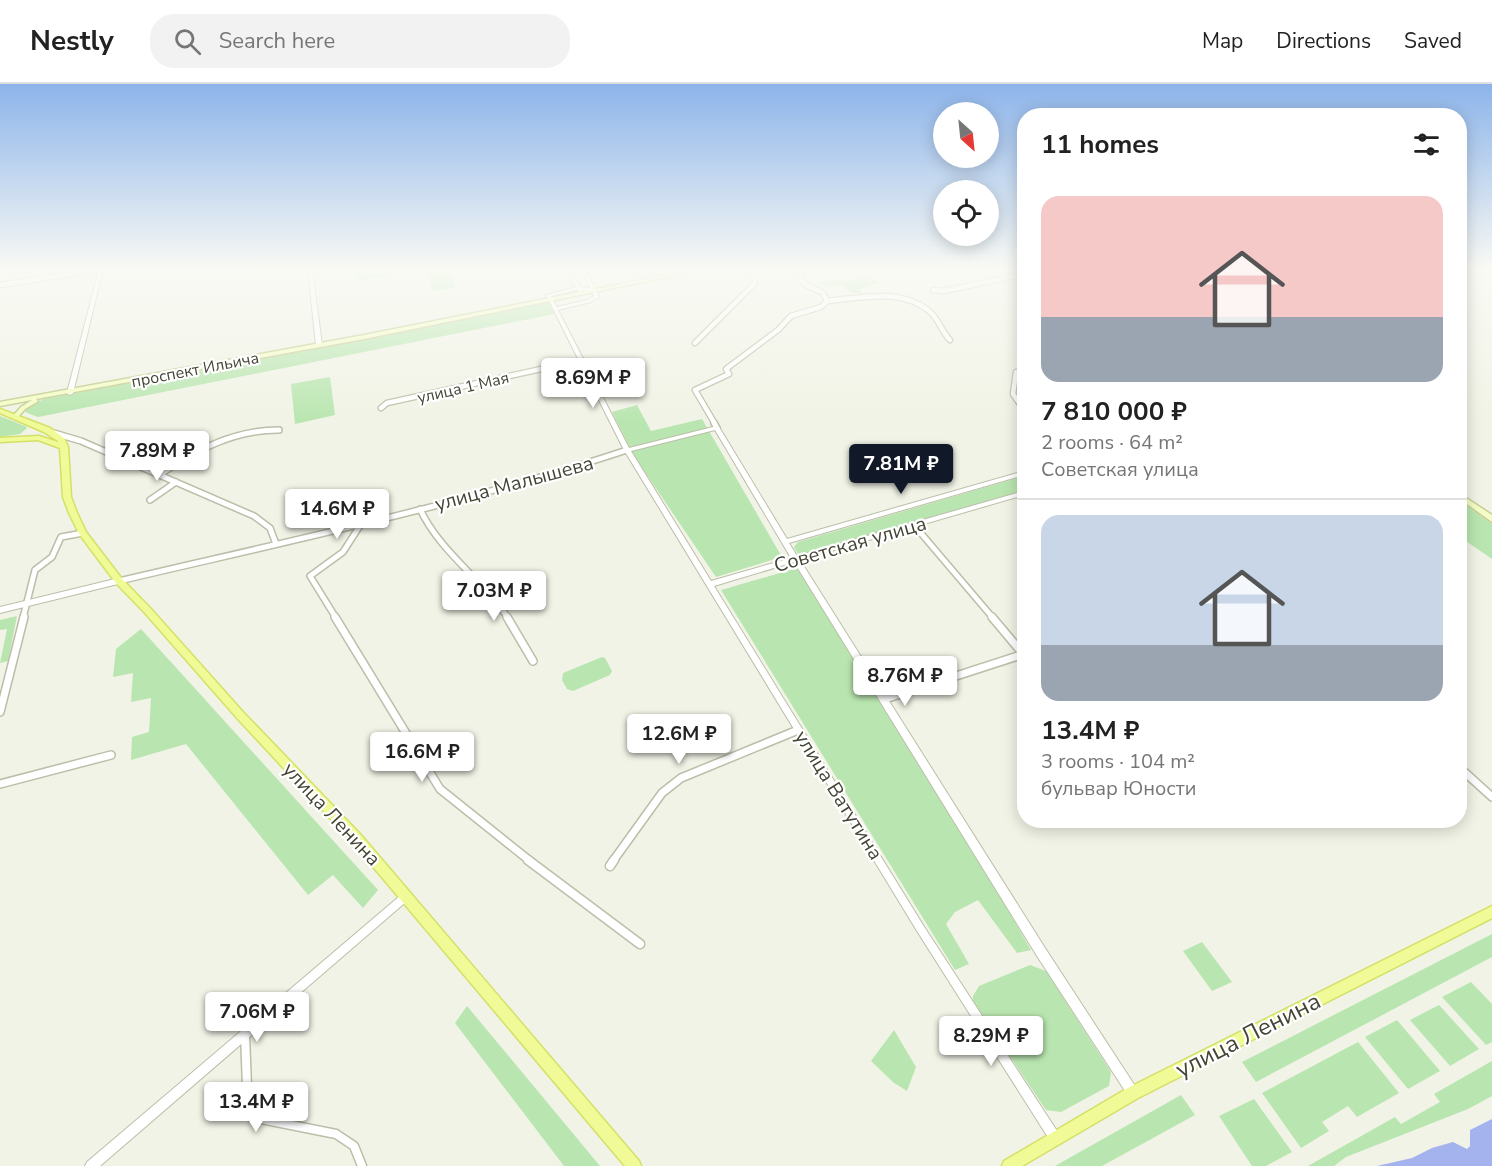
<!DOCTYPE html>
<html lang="en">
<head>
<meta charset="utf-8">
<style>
  :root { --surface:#fff; --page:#f2f2f2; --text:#222; --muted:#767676; --line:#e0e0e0; --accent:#111827 }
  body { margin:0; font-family:"Nunito Sans",sans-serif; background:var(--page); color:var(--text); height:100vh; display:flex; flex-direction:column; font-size:22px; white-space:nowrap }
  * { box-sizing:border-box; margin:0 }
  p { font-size:20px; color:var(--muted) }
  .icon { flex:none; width:33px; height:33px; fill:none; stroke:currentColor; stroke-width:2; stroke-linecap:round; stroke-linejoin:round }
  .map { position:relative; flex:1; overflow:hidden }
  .sheet { position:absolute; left:1017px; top:24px; width:450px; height:720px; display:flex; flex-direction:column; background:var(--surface); border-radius:24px; box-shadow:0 3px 15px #0003 }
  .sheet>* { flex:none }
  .needle { width:39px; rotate:153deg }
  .fabs { position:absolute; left:933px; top:18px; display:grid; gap:12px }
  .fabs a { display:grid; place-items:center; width:66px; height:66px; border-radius:50%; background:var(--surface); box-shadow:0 3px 15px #0003; font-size:30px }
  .price { position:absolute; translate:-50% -51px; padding:0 14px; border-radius:6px; background:#fff; color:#222; font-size:20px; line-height:39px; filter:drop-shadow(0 2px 3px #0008) }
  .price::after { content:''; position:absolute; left:50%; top:36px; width:18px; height:14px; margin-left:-9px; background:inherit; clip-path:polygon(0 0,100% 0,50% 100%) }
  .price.selected { background:var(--accent); color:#fff }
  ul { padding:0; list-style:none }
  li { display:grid; align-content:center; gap:12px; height:318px; padding:0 24px }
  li+li { border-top:2px solid var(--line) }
  li span { display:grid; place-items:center; height:186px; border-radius:18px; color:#555 }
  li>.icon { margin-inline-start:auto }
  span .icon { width:108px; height:108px; fill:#fffc; stroke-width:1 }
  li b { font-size:26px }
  h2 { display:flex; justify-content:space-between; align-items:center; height:72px; padding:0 24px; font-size:26px }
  header { display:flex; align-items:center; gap:36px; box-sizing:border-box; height:84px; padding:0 30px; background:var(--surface); border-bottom:2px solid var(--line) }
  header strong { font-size:28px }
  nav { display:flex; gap:33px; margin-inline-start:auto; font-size:21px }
  .search { width:420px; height:54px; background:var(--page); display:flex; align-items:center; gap:15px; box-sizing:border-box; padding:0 21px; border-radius:24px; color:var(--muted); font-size:22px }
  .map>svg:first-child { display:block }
  .green { fill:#b9e6b0 }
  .water { fill:#a4b3ee }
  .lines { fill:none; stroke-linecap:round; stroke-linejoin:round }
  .minor-far3-casing { stroke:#bcbea9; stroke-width:7 }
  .minor-far2-casing { stroke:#bcbea9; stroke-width:8 }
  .minor-far1-casing { stroke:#bcbea9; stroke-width:10 }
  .minor-casing { stroke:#bcbea9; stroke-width:11 }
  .tertiary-casing { stroke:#bcbea9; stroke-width:2 }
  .secondary-casing { stroke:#c7ce95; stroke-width:3 }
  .primary-casing { stroke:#d4e067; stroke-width:3 }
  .minor-far3 { stroke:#fff; stroke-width:4.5 }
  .minor-far2 { stroke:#fff; stroke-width:5 }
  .minor-far1 { stroke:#fff; stroke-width:7 }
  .minor { stroke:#fff; stroke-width:8 }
  .tertiary { fill:#fff; fill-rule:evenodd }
  .secondary { fill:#f4fdc6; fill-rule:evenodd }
  .primary { fill:#f0fb97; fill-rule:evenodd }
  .labels { text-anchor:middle; stroke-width:4.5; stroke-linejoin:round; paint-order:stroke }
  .far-street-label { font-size:16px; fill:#454536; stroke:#fff }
  .street-label { font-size:20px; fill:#454536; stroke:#fff }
  .near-street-label { font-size:24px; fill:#454536; stroke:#fff }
</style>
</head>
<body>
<header>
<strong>Nestly</strong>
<div class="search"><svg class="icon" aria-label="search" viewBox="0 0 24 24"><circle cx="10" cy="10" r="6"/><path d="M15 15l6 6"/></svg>Search here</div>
<nav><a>Map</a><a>Directions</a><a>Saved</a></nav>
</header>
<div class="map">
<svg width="1492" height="1082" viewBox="0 0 1492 1082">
  <rect width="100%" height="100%" fill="#f1f3e6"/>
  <!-- green -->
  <path class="green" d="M 371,185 L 424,185 L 358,197 L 356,188 Z
    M 450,186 L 456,203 L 432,207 L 427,190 Z
    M 872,194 L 879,199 L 859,205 L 864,210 L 850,208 L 841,201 L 827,203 L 818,198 Z
    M 549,219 L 554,230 L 38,333 L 25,328 L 27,323 L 44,315 Z
    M 330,293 L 335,331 L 295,340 L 291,300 Z
    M 637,321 L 651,347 L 702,335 L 782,473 L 716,493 L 634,372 L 612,328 Z
    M 0,332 L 27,343 L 26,345 L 20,350 L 0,353 Z
    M 1024,392 L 1024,407 L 809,470 L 799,472 L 794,463 L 798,458 Z
    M 1460,417 L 1492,440 L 1492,475 L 1460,453 Z
    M 797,484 L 991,796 L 1031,866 L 1017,869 L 978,816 L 955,828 L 946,840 L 969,880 L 955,886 L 721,506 Z
    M 17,532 L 8,577 L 0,579 L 7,545 L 0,546 L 0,536 Z
    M 141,545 L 378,806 L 363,824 L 333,791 L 308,811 L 186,660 L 131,676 L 132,653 L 149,648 L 151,614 L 131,618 L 133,589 L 113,593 L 116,565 Z
    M 602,573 L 605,574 L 612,587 L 610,591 L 573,607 L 567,605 L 562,596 L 563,589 Z
    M 1492,850 L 1492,873 L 1256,998 L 1242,978 Z
    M 1202,858 L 1232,898 L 1212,907 L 1183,867 Z
    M 1030,881 L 1046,887 L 1111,988 L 1109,1002 L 1061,1028 L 1046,1026 L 973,917 L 973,912 L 979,902 Z
    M 1471,898 L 1492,920 L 1492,958 L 1486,961 L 1442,913 Z
    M 1439,921 L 1479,965 L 1450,982 L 1410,936 Z
    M 467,922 L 600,1082 L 564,1082 L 455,939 Z
    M 1397,936 L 1440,987 L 1408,1005 L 1365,953 Z
    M 894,946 L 916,983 L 907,1007 L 894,999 L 871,977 Z
    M 1358,958 L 1399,1009 L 1357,1033 L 1348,1022 L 1322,1038 L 1329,1047 L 1301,1064 L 1262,1009 Z
    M 1492,977 L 1492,1012 L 1468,1025 L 1346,1073 L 1334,1082 L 1308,1082 L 1395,1033 L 1401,1040 L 1440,1018 L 1434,1010 Z
    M 1181,1011 L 1195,1031 L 1102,1082 L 1055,1082 Z
    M 1254,1015 L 1292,1068 L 1266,1082 L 1252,1082 L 1219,1032 Z"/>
  <!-- water -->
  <path class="water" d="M 1492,1035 L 1492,1082 L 1377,1082 L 1412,1074 L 1432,1064 L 1453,1058 L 1467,1065 L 1470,1062 L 1470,1046 Z"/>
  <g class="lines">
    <!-- minor-far3 casing -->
    <g class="minor-far3-casing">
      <path id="minor-far3" d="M 667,185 L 672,191
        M 1,201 L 101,185
        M 933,206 L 944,207 L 1024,190
        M 827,217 C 860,214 899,204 928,226 C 938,233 941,247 950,256
        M 695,259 L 755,199 L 755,194 L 747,185
        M 1024,287 L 1016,288 L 1013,310 L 1024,326
        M 381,324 L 387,319 L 582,276
        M 715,340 L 695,306 L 729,290 L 726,285 L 778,246 L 791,232 L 821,223 L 827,217 L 823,209 L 806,201 L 793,185"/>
    </g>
    <!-- minor-far2 casing -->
    <g class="minor-far2-casing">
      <path id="minor-far2" d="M 714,339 L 717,344
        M 54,349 L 81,357 L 254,432 L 270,444 L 276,460
        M 159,391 C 197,366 233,346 279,346
        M 150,416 L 176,398
        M 420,425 C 440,468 482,495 508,534
        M 914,441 L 993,534
        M 119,497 C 289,457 461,421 627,366
        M 23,534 L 35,486 L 52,473 L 61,453 L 83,449
        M 336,534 L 310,492 L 343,468 L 361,440"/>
    </g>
    <!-- minor-far1 casing -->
    <g class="minor-far1-casing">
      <path id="minor-far1" d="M 335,533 L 440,705 L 530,777
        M 507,533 L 533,577
        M 992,533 L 1024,571
        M 885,615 L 1024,570
        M 0,628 L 24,533
        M 1460,684 L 1492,713
        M 0,700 L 111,671
        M 1196,736 L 1201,736
        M 613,777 L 662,709 L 681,694 L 798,646"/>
    </g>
    <!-- minor casing -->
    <g class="minor-casing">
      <path id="minor" d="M 528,776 L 640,860
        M 610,782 L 614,776
        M 245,951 L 248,1028 L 251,1033 L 336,1050 L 354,1062 L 362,1082"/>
    </g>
    <!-- tertiary casing -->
    <g class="tertiary-casing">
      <path id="tertiary" d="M 99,185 L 103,185 L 73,309 L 70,311 L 67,309 Z
        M 308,185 L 312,185 L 322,261 L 319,263 L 316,261 Z
        M 566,185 L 570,185 L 580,203 L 590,204 L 581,185 L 585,185 L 599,213 L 591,218 L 558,226 L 629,364 L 717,342 L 719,343 L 787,455 L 1024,387 L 1024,391 L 789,459 L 797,472 L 1024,407 L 1024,411 L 800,476 L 1045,864 L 1137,1005 L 1139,1009 L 1137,1013 L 1133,1015 L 1129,1013 L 1037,872 L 794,478 L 714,502 L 923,841 L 1059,1050 L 1061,1054 L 1059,1058 L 1055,1060 L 1051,1058 L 917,847 L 624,366 L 546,211 L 576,203 ZM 577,206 L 580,208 L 582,207 L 582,206 L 592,207 L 594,212 L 587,216 L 557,223 L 551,212 ZM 715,346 L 791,474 L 711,497 L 631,367 Z
        M 119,494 L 122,495 L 123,497 L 122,499 L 0,529 L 0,523 Z
        M 404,809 L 407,811 L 409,814 L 407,817 L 100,1082 L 85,1082 L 87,1078 L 401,811 Z"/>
    </g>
    <!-- secondary casing -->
    <g class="secondary-casing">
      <path id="secondary" d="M 696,185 L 707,185 L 364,255 L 36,315 L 38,317 L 37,318 L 25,325 L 18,333 L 16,334 L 13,332 L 21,323 L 32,316 L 0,322 L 0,318 L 364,251 Z
        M 1460,410 L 1492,431 L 1492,438 L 1460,415 Z"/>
    </g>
    <!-- primary casing -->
    <g class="primary-casing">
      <path id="primary" d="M 0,325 L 50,344 L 64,354 L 68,363 L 71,413 L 77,429 L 86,448 L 122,495 L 151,525 L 243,628 L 361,751 L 639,1077 L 641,1082 L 625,1082 L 353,759 L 237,634 L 145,529 L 116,499 L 80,451 L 69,429 L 63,413 L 60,364 L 38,356 L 0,358 L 0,354 L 39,352 L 58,358 L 58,357 L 44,348 L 0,329 Z
        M 1492,822 L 1492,834 L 1138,1014 L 1022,1082 L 1002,1082 L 1004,1077 L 1128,1004 Z"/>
    </g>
    <!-- minor-far3 -->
    <use href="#minor-far3" class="minor-far3"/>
    <!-- minor-far2 -->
    <use href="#minor-far2" class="minor-far2"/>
    <!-- minor-far1 -->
    <use href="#minor-far1" class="minor-far1"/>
    <!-- minor -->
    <use href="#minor" class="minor"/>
    <!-- tertiary -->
    <use href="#tertiary" class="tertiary"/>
    <!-- secondary -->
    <use href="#secondary" class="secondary"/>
    <!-- primary -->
    <use href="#primary" class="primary"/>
  </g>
  <!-- sky -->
  <linearGradient id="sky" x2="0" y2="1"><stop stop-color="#8db4ea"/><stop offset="0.55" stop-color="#f9faf4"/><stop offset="1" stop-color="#f9faf4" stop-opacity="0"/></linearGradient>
  <rect width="1492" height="337" fill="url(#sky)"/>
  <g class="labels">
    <!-- far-street labels -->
    <g class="far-street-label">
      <text transform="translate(195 285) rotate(-11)" y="6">проспект Ильича</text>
      <text transform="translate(463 303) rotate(-13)" y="6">улица 1 Мая</text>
    </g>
    <!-- street labels -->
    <g class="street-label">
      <text transform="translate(514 399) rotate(-15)" y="7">улица Малышева</text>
      <text transform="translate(850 460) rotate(-16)" y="7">Советская улица</text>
      <text transform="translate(839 711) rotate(58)" y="7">улица Ватутина</text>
      <text transform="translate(332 730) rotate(47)" y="7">улица Ленина</text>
    </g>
    <!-- near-street labels -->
    <g class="near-street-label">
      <text transform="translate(1248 951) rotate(-27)" y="8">улица Ленина</text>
    </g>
  </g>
</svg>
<div class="fabs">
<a><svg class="needle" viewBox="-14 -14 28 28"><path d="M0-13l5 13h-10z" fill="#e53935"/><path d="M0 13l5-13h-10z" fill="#767676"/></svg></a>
<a><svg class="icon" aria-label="locate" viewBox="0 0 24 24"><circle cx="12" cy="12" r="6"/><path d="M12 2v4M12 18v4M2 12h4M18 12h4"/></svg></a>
</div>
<b class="price" style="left:593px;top:325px">8.69M ₽</b>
<b class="price" style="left:157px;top:398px">7.89M ₽</b>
<b class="price selected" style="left:901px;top:411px">7.81M ₽</b>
<b class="price" style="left:337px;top:456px">14.6M ₽</b>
<b class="price" style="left:494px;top:538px">7.03M ₽</b>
<b class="price" style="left:905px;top:623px">8.76M ₽</b>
<b class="price" style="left:679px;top:681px">12.6M ₽</b>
<b class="price" style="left:422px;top:699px">16.6M ₽</b>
<b class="price" style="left:257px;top:959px">7.06M ₽</b>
<b class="price" style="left:991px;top:983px">8.29M ₽</b>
<b class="price" style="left:256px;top:1049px">13.4M ₽</b>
<section class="sheet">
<h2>11 homes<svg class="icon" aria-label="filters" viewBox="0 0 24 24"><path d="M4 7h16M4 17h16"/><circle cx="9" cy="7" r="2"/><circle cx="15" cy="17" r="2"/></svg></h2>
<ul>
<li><span style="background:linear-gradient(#f6c9c9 65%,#9aa5b1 0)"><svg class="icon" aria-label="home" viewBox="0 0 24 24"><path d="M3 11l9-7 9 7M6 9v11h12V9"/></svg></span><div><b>7 810 000 ₽</b><p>2 rooms · 64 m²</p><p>Советская улица</p></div></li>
<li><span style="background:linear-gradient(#c9d6e8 70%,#9aa5b1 0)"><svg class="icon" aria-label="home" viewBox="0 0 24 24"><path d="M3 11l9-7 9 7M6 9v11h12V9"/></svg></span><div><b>13.4M ₽</b><p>3 rooms · 104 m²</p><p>бульвар Юности</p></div></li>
</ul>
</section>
</div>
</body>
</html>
